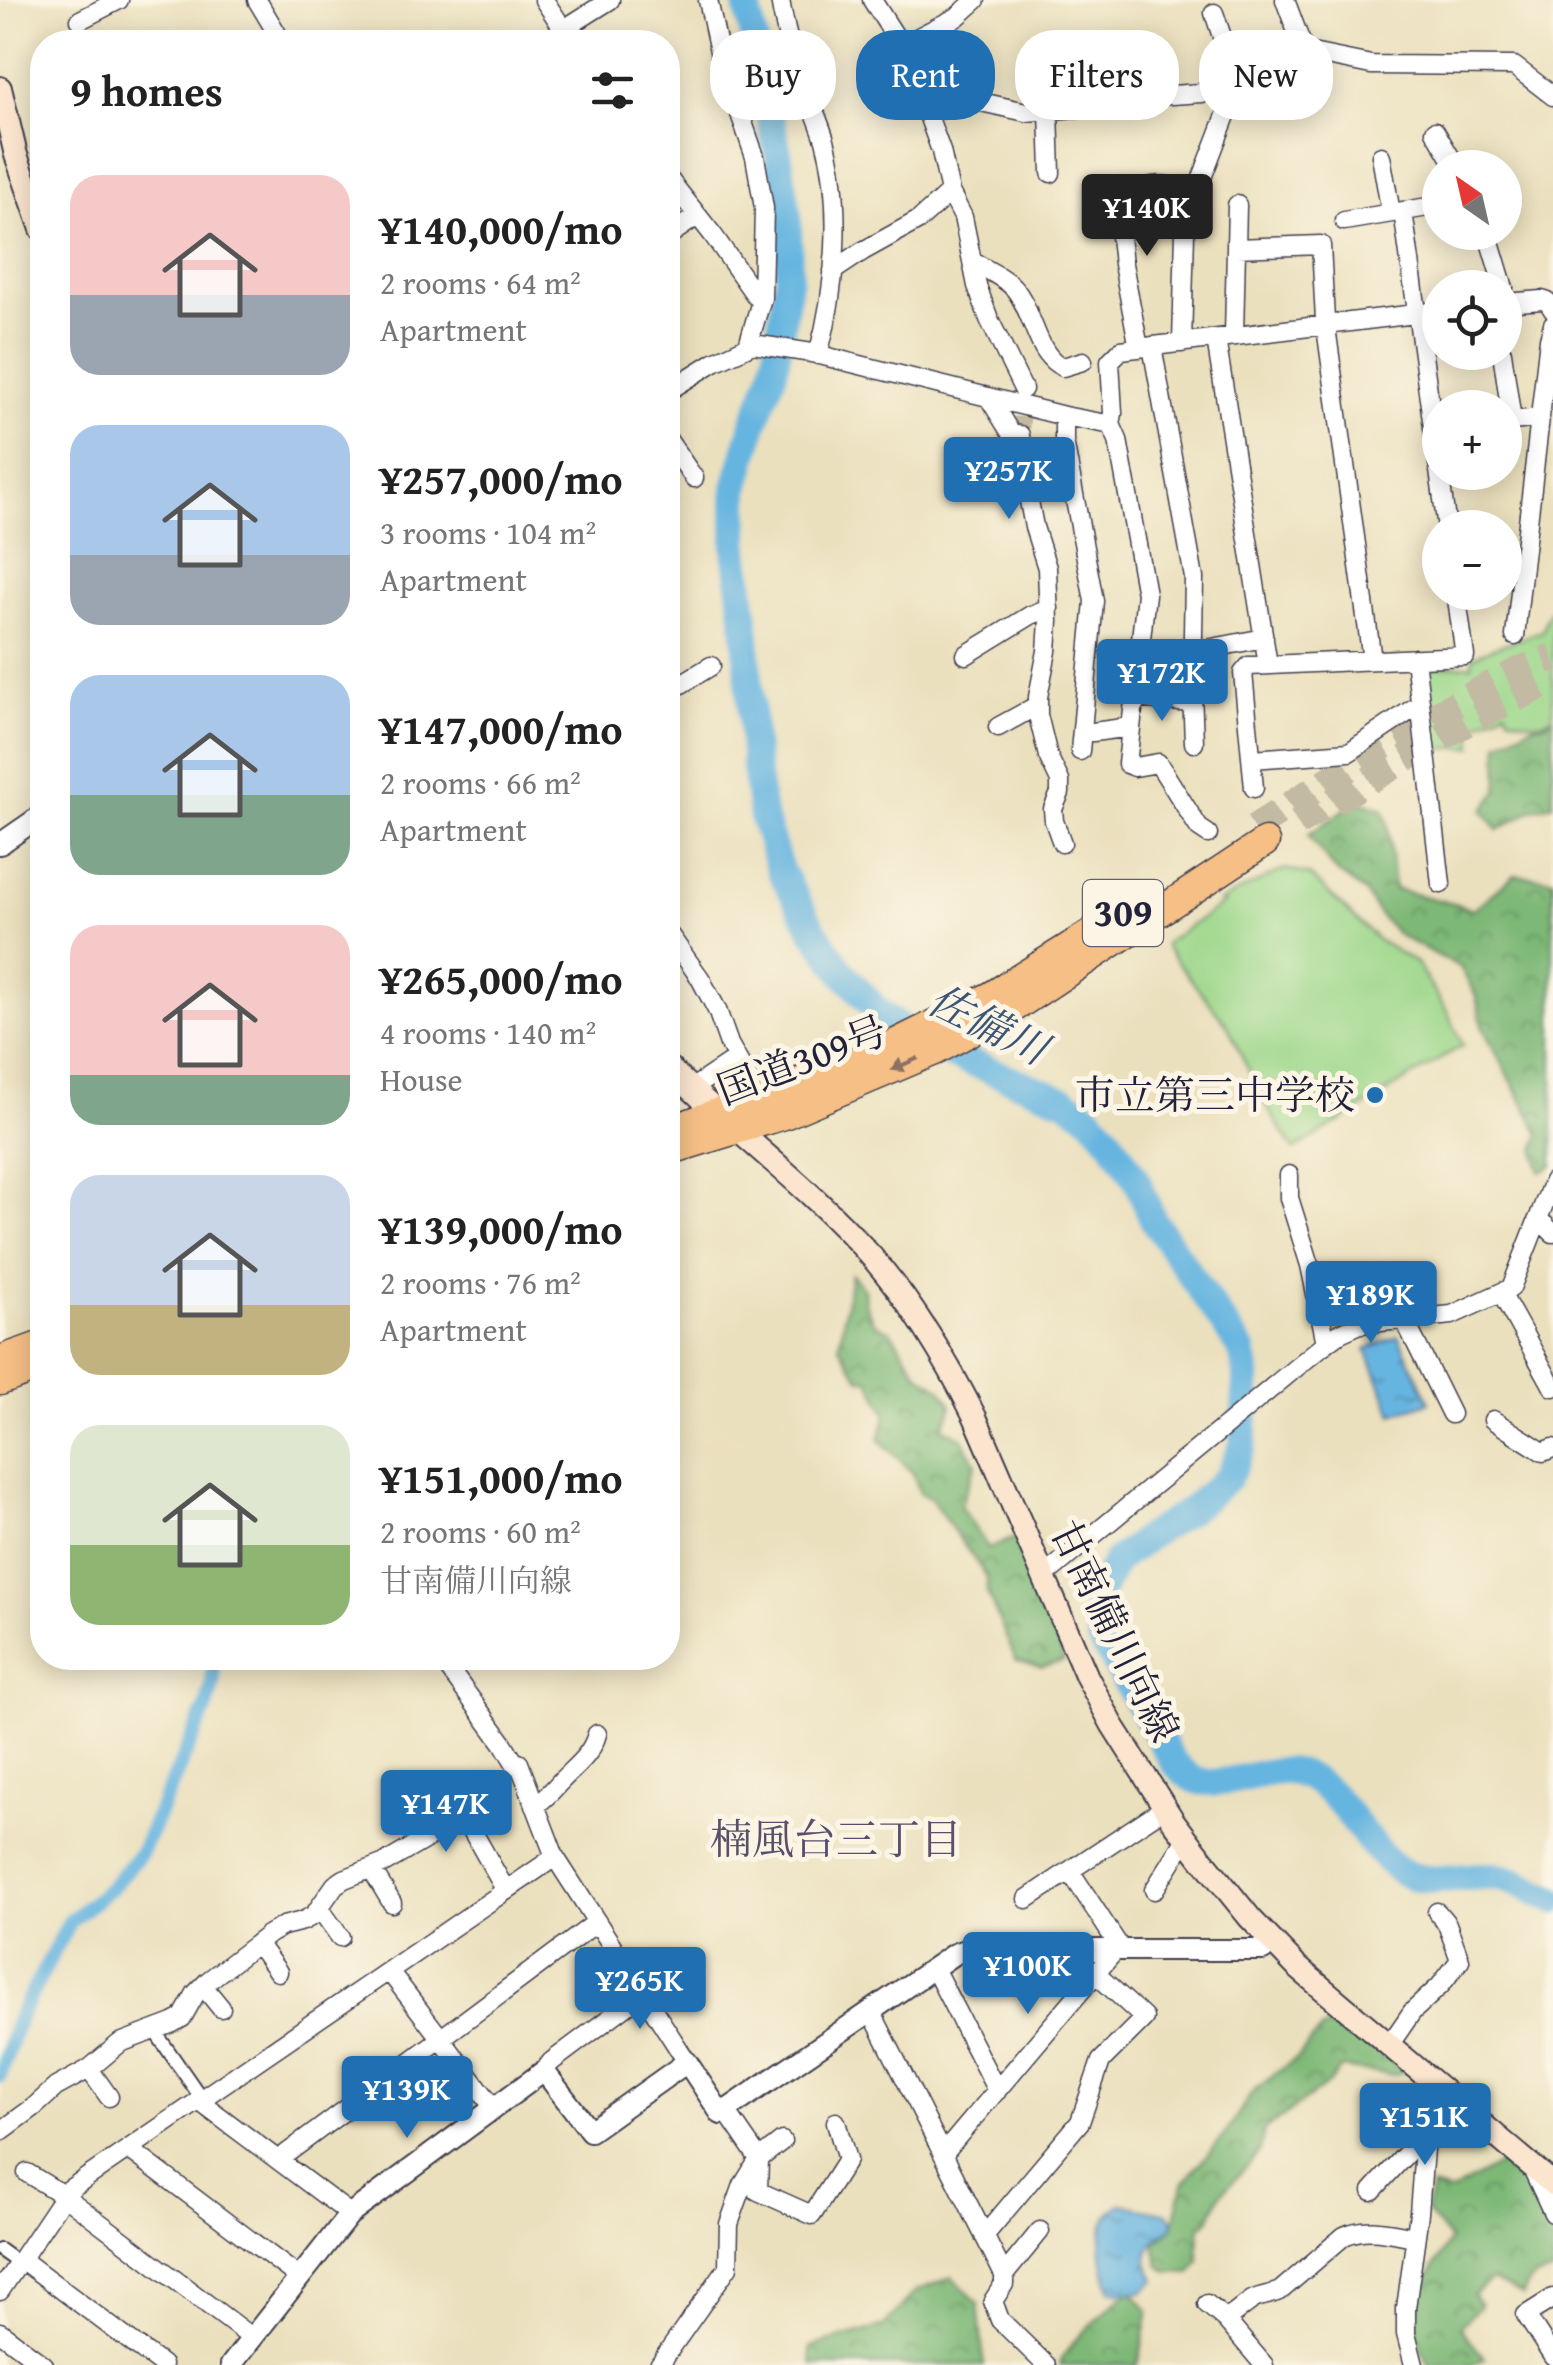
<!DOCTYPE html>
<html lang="en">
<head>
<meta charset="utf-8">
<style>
  :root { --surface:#fff; --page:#f6f6f6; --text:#222; --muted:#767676; --accent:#1f6fb2 }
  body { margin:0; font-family:"Gentium Book Plus","Noto Serif JP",serif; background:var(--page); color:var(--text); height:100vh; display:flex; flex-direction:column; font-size:38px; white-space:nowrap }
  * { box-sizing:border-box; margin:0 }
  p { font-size:32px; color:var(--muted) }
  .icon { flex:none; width:55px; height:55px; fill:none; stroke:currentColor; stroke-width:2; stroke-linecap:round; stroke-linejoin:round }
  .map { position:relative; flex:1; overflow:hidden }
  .sheet { position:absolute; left:30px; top:30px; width:650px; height:1640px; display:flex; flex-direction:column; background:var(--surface); border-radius:40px; box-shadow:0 5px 25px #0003 }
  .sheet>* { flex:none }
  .guide { position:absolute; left:710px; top:30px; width:692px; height:90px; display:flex; gap:20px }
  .needle { width:65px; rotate:326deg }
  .tools { position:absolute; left:1422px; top:150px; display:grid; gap:20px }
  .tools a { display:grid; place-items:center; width:100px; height:100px; border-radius:50%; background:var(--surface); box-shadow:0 5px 25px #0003; font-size:50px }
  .price { position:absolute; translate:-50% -85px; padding:0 22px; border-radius:10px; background:var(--accent); color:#fff; font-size:32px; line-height:65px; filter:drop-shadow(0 2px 5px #0008) }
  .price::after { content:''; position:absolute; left:50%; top:60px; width:30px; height:22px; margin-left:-15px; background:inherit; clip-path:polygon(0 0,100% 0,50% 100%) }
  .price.selected { background:#222; color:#fff }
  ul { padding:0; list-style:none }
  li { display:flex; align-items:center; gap:30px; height:250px; padding:0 40px }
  li span { display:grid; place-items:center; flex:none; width:280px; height:200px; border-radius:30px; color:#555 }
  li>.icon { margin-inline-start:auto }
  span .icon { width:120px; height:120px; fill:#fffc; stroke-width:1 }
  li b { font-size:42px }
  h2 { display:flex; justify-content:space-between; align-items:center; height:120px; padding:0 40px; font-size:42px }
  .chip { padding:0 35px; border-radius:40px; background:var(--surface); box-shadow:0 5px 25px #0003; font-size:35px; line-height:90px }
  .chip.selected { background:var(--accent); color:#fff }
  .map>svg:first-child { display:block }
  .forest { fill:url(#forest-crowns); stroke:#506d58; stroke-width:2.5 }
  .green { fill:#9cd78a; stroke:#5f7c62; stroke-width:2.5 }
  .water { fill:url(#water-ripples); stroke:#446c8e; stroke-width:2.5 }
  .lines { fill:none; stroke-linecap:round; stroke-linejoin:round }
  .canal { stroke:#66b5e0; stroke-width:15 }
  .river { stroke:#66b5e0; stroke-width:28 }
  .minor-tunnel { stroke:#c3baa3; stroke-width:18; stroke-dasharray:18 9; stroke-linecap:butt }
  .trunk-tunnel { stroke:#c3baa3; stroke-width:28; stroke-dasharray:28 14; stroke-linecap:butt }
  .pedestrian-casing { stroke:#403e4e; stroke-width:16 }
  .minor-casing { stroke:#403e4e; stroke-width:21 }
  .tertiary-casing { stroke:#403e4e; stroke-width:24 }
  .secondary-casing { stroke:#403e4e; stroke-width:26 }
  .trunk-casing { stroke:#403e4e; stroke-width:31 }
  .pedestrian { stroke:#fff; stroke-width:12 }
  .minor { stroke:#fff; stroke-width:18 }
  .tertiary { stroke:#fff; stroke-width:20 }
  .secondary { stroke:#fbe5cf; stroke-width:22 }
  .trunk { stroke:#f5bf86; stroke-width:28 }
  .oneway { fill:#8c7060 }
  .poi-dot { fill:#1f6fb2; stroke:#fcf5e5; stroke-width:4 }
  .labels { text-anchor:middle; stroke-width:10; stroke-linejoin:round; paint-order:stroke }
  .shield { fill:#fcf5e5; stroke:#63616e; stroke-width:2.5 }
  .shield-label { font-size:38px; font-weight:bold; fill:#22223b }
  .street-label { font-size:40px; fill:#22223b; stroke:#fcf5e5 }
  .poi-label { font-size:40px; fill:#22223b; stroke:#fcf5e5; text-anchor:end }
  .water-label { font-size:42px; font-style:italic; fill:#3a5575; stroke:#fcf5e5 }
  .neighbourhood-label { font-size:42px; fill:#5b506c; stroke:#fcf5e5 }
</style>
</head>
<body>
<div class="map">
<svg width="1553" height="2365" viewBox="0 0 1553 2365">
  <defs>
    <pattern id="forest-crowns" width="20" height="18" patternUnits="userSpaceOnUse" patternTransform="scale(2.5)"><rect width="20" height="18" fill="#7db876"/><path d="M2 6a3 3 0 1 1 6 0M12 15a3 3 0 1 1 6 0" fill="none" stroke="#669562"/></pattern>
    <pattern id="water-ripples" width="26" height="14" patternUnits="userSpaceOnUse" patternTransform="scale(2.5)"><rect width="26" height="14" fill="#66b5e0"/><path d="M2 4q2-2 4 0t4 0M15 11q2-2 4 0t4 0" fill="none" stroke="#5493b7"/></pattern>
  </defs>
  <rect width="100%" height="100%" fill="#fcf5e5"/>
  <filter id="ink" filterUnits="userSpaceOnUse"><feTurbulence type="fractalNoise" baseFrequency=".01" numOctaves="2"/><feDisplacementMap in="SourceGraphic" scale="20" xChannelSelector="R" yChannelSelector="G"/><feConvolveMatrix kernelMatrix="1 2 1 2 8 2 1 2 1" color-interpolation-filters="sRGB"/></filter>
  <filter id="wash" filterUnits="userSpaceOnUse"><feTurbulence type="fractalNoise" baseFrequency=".0048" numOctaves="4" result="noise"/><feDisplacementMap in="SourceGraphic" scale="40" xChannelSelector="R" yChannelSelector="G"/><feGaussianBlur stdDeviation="2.25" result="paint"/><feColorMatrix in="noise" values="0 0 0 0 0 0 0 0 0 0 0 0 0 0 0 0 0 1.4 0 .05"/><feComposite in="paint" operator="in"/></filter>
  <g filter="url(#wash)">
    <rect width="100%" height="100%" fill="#ebe0bd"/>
    <!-- forest -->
    <path class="forest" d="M 1553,718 L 1553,804 L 1533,809 L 1498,830 L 1483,810 L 1498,791 L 1499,743 L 1533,725 L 1546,723 Z
      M 1358,800 L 1383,809 L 1388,824 L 1394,889 L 1474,909 L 1514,875 L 1553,879 L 1553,1166 L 1541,1172 L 1535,1150 L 1540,1134 L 1483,1028 L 1476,996 L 1460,967 L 1398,935 L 1377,912 L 1365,892 L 1337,872 L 1308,835 Z
      M 851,1274 L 864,1289 L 866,1307 L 875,1324 L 891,1331 L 918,1373 L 940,1388 L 952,1405 L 949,1415 L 942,1426 L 963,1439 L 976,1464 L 960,1506 L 989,1549 L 1014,1538 C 1044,1568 1052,1621 1064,1661 L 1041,1667 L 1016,1660 L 987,1592 L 987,1577 L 931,1499 L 920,1493 L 913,1473 L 879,1439 L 887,1414 L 869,1379 L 860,1379 L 839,1346 Z
      M 1343,2017 L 1405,2072 L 1392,2075 L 1341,2068 L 1330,2082 L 1264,2130 L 1260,2152 L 1220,2195 L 1209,2220 L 1200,2227 L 1198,2249 L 1200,2261 L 1191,2273 L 1168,2272 L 1159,2265 L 1155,2244 L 1173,2227 L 1183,2183 L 1226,2133 L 1253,2091 L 1298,2057 L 1321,2030 Z
      M 1502,2163 L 1553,2203 L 1553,2272 C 1535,2279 1531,2274 1523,2295 L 1492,2280 L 1473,2294 L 1480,2305 L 1460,2327 L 1484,2358 L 1472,2365 L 1429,2365 C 1400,2309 1423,2288 1450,2240 L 1426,2211 L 1432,2187 L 1450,2192 Z
      M 952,2277 L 978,2303 L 984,2365 L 812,2365 L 810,2347 L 884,2326 L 916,2291 Z
      M 1131,2290 L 1149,2311 L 1138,2365 L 1060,2365 C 1064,2344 1113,2305 1131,2290 Z"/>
    <!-- green -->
    <path class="green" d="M 1553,607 L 1553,716 C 1539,727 1525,721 1509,716 L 1506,709 L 1472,727 L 1473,747 L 1433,749 L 1426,667 L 1472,665 L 1473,657 L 1487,650 L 1542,631 L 1547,616 Z
      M 1285,869 L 1309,875 L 1379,941 L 1416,963 L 1448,1013 L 1463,1045 L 1294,1150 L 1261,1097 L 1228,1026 L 1166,948 L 1165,943 L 1224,903 L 1220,901 Z"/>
    <!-- water -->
    <path class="water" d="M 1398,1336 L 1430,1402 L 1393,1414 L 1366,1349 Z
      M 1121,2204 L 1168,2214 L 1174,2222 L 1173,2227 C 1162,2235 1144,2247 1148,2263 C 1150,2269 1154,2274 1156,2280 L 1143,2292 L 1117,2292 L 1110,2289 C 1101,2263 1092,2220 1121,2204 Z"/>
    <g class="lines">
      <!-- canal -->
      <path class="canal" d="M 0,2075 L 18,2019 L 70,1921 L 110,1888 L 140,1854 L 207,1706 L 213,1682 L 213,1658"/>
      <!-- river -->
      <path class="river" d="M 746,0 L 779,158 L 788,217 L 789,275 L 774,371 L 754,424 L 736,488 L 736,549 L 745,621 L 755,768 L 762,814 L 780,870 L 814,931 L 844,974 L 877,1010 L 923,1044 L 1065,1100 L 1090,1116 L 1111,1140 L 1136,1178 L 1153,1220 L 1242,1351 L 1247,1374 L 1243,1445 L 1228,1478 L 1190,1510 L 1149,1536 L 1116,1561 L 1097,1596 L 1100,1638 L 1173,1762 C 1178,1767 1184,1773 1190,1777 C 1216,1793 1258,1769 1287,1771 C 1337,1775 1360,1844 1399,1870 C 1430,1890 1470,1870 1504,1878 C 1521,1882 1538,1893 1553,1900"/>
    </g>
  </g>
  <g filter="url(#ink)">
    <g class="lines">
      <!-- minor-tunnel -->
      <path class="minor-tunnel" d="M 1020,435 L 1023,391"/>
      <!-- trunk-tunnel -->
      <path class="trunk-tunnel" d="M 1297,823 L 1469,721 L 1553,680
        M 1254,828 C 1314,790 1373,751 1434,716 C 1472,695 1511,672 1553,657"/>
      <!-- pedestrian casing -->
      <g class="pedestrian-casing">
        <path id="pedestrian" d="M 154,2030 L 202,2099
          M 0,2250 L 18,2263"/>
      </g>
      <!-- minor casing -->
      <g class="minor-casing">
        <path id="minor" d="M 257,0 L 282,42
          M 544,0 L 572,42
          M 708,0 L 720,56 L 755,157 L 764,208 L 762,298 L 748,345
          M 780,0 C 784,23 789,46 797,67 C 806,92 817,115 825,140 C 843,204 836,291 818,355
          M 872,0 L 902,47 L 915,79 L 941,151 L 950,192 L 963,217 L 977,286 L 989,319 L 1023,389
          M 1285,0 L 1303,48 L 1312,53 L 1371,65 L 1514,66 L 1553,96
          M 1214,13 C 1222,35 1227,61 1247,76
          M 80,20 L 119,0
          M 564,29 L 610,0
          M 901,46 L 957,17 L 976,0
          M 1049,110 L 1051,173
          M 927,112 L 981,102 L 1026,112 L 1089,107 L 1141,97 L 1202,93 L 1241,84
          M 1435,131 L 1457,168
          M 1381,156 L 1391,213
          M 668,178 L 713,235 L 760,302
          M 1403,211 L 1447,528
          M 1344,221 L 1440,205
          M 1487,232 L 1504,288
          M 668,236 L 697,216
          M 1236,248 L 1321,245 L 1325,320 L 1372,660
          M 972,261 C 985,269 1002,276 1013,287 C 1034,310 1036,357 1063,367 L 1083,361
          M 833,271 L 863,251 L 919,220 L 950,192
          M 1505,303 L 1542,300 L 1548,302 L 1553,310
          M 1234,336 L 1237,205
          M 1216,339 L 1268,665
          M 1182,343 L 1185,232 L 1195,196 L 1235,92 L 1247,76 L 1303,48
          M 1152,346 L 1194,578 L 1192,691 L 1194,743
          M 1139,348 L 1123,264 L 1118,218 C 1144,182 1153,177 1195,196
          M 1502,352 L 1512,421 L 1540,418
          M 668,391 L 714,362 L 753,344 L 812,353 L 1064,416 L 1107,424 L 1110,422
          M 989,398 L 1012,435 L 1020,435 L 1025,480 L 1034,527 L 1047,568 L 1049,621 L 1047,651 L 1038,697 L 1038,715 L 1048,756 L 1060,781 L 1060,793 L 1053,809 L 1054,821 L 1062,843
          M 1064,416 L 1064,441 L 1094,601 L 1080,751
          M 668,440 L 694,478
          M 1515,636 L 1549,339 L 1553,324
          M 1192,652 L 1264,638
          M 966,655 L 1031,615 L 1049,608
          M 1415,658 L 1441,884
          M 668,692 L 711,666
          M 1135,698 L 1192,703
          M 998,727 L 1038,705
          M 1082,731 L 1093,732 L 1131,727
          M 1252,759 L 1349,752 L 1420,704
          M 1254,788 L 1243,673 L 1249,666 L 1465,656 L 1456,592
          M 1208,834 L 1199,828 L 1158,763 L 1135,767 L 1127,764 L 1146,594 L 1118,440 L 1110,422 L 1112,419 L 1113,413 L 1110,361 L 1121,350 L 1440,311
          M 668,933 L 700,978 L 717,1010 L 729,1044 L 749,1080 L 755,1098
          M 691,1089 L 736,1059
          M 1289,1175 L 1289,1198 L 1310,1265 L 1326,1343
          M 1537,1221 L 1545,1225 L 1553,1233
          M 1501,1293 L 1553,1387
          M 1404,1319 L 1451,1414
          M 1493,1420 L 1543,1452 L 1553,1448
          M 1044,1576 L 1321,1347 L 1340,1333 L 1360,1324 L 1452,1315 L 1511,1288 L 1553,1181
          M 441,1658 L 503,1743 L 516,1765 L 519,1763 L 555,1857 L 687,2062
          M 535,1806 C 546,1798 552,1791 560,1782 C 575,1766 591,1756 597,1734
          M 372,1870 L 392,1903
          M 1154,1890 L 1186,1839
          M 1027,1899 L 1164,1808
          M 317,1911 L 325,1916 L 340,1937
          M 257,1943 L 278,1972
          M 934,1968 L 997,2091
          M 389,1971 L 494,2108
          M 203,1986 L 221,2008
          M 871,2011 L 1004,2275 L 1004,2284 L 993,2301 L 1000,2320 L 1046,2365
          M 1390,2044 L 1412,2012 L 1440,1986 L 1460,1960 L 1447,1924 L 1437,1912
          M 89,2069 L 109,2097
          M 544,2071 L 551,2062 L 643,1993
          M 199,2101 L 350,2214
          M 726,2111 L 759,2159 L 758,2191 L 812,2215 L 847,2160 L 836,2122
          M 0,2132 L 34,2107 L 56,2087 L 89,2069 L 120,2043 L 173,2023 L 182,2018 L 196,1993 L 208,1981 L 269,1934 L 283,1926 L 303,1921 L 314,1915 L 335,1885 L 344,1879 L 385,1863 L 438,1832 L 454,1820 L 469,1825 L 506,1891
          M 129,2149 L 300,2278
          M 943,2154 L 1119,1946 L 1070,1871
          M 278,2160 L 597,1922
          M 1532,2168 L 1553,2213
          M 27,2173 L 63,2195 L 252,2338
          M 1372,2191 L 1409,2151 L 1417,2113
          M 984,2236 L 1080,2122 L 1101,2061 L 1144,2018 L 1095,1973
          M 21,2259 L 162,2365
          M 1004,2275 L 1040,2231
          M 0,2291 L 67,2191 L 555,1857
          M 1553,2298 L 1526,2315 L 1553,2357
          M 1207,2304 L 1225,2319 L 1264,2365
          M 1225,2319 C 1236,2315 1243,2305 1254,2299 C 1262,2295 1271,2295 1280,2291 L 1344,2236 C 1367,2225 1391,2233 1415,2237
          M 0,2332 L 44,2365
          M 659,2365 L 728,2267 L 729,2224 L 743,2185 L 759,2159 L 782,2141
          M 1414,2365 L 1406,2334 L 1406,2308 L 1419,2213 L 1426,2123 L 1429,2103 L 1441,2087"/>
      </g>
      <!-- tertiary casing -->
      <g class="tertiary-casing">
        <path id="tertiary" d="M 0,844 L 42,815
          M 231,2365 L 349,2215 L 544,2071 L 590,2131 L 687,2062 L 721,2114 L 954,1954 L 965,1950 L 1263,1950 L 1272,1942"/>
      </g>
      <!-- secondary casing -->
      <g class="secondary-casing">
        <path id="secondary" d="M 0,88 L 16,155 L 42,229
          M 668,1067 C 734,1131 809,1186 871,1256 C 913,1304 946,1359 975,1417 L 1087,1677 L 1112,1724 L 1174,1822 L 1203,1860 L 1250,1918 L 1296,1966 L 1553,2184"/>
      </g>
      <!-- trunk casing -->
      <g class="trunk-casing">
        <path id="trunk" d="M 668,1131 L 876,1053 L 991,996 L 1106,924
          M 668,1151 L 784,1115 L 937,1050 L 1015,1007 L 1265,842
          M 0,1360 L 42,1345
          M 0,1381 L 42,1366"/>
      </g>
      <!-- pedestrian -->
      <use href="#pedestrian" class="pedestrian"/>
      <!-- minor -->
      <use href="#minor" class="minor"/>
      <!-- tertiary -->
      <use href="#tertiary" class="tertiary"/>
      <!-- secondary -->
      <use href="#secondary" class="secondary"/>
      <!-- trunk -->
      <use href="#trunk" class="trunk"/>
    </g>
    <!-- one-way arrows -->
    <defs><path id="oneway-solid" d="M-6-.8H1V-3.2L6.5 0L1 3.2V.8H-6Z" transform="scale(2.5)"/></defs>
    <use class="oneway" href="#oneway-solid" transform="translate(905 1064) rotate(156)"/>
  </g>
  <!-- markers -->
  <circle class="poi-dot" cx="1375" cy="1095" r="10"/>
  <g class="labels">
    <!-- shield labels -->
    <rect class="shield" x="1083" y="880" width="80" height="66" rx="8"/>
    <g class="shield-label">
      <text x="1123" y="926">309</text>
    </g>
    <!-- street labels -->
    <g class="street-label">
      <text transform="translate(802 1060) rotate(-21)" y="14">国道309号</text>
      <text transform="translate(1115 1631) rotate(64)" y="14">甘南備川向線</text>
    </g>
    <!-- poi labels -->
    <g class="poi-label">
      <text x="1355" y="1109">市立第三中学校</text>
    </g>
    <!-- water labels -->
    <g class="water-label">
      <text transform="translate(988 1024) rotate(26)" y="15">佐備川</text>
    </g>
    <!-- neighbourhood labels -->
    <g class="neighbourhood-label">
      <text x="836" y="1854">楠風台三丁目</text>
    </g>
  </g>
</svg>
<div class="tools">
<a><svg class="needle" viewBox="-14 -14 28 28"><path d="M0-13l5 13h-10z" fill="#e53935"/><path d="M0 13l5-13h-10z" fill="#767676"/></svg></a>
<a><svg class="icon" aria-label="locate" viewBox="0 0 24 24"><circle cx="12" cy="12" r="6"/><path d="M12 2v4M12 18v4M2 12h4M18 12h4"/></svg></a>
<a>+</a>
<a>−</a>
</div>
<b class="price selected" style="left:1147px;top:259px">¥140K</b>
<b class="price" style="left:1009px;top:522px">¥257K</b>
<b class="price" style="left:1162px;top:724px">¥172K</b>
<b class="price" style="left:1371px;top:1346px">¥189K</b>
<b class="price" style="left:446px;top:1855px">¥147K</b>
<b class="price" style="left:1028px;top:2017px">¥100K</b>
<b class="price" style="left:640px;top:2032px">¥265K</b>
<b class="price" style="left:407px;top:2141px">¥139K</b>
<b class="price" style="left:1425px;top:2168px">¥151K</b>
<div class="guide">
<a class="chip">Buy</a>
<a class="chip selected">Rent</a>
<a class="chip">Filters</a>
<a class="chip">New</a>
</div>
<section class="sheet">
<h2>9 homes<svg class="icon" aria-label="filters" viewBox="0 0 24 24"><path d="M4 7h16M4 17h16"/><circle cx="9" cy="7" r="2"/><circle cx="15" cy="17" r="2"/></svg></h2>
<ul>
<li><span style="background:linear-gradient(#f6c9c9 60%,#9aa5b1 0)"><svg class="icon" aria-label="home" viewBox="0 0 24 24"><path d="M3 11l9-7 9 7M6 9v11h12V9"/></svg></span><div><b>¥140,000/mo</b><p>2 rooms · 64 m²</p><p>Apartment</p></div></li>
<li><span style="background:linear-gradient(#a9c7e8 65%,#9aa5b1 0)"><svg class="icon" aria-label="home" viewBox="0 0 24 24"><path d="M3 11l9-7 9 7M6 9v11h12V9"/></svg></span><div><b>¥257,000/mo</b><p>3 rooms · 104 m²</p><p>Apartment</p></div></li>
<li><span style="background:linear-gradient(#a9c7e8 60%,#7fa58c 0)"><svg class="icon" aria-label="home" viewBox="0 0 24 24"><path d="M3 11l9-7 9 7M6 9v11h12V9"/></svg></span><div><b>¥147,000/mo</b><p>2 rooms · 66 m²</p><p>Apartment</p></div></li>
<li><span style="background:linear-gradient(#f6c9c9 75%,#7fa58c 0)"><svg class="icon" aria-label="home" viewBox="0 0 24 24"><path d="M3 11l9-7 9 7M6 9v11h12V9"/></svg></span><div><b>¥265,000/mo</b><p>4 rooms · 140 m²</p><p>House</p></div></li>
<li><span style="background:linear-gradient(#c9d6e8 65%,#c2b280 0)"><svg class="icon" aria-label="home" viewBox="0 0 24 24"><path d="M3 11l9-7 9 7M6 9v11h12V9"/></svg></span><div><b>¥139,000/mo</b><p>2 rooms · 76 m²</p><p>Apartment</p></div></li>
<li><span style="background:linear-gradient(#dfe7d0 60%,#8fb573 0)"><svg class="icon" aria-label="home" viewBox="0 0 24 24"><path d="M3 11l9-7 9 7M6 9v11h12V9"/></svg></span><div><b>¥151,000/mo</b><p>2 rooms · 60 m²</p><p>甘南備川向線</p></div></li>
</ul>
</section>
</div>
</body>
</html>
